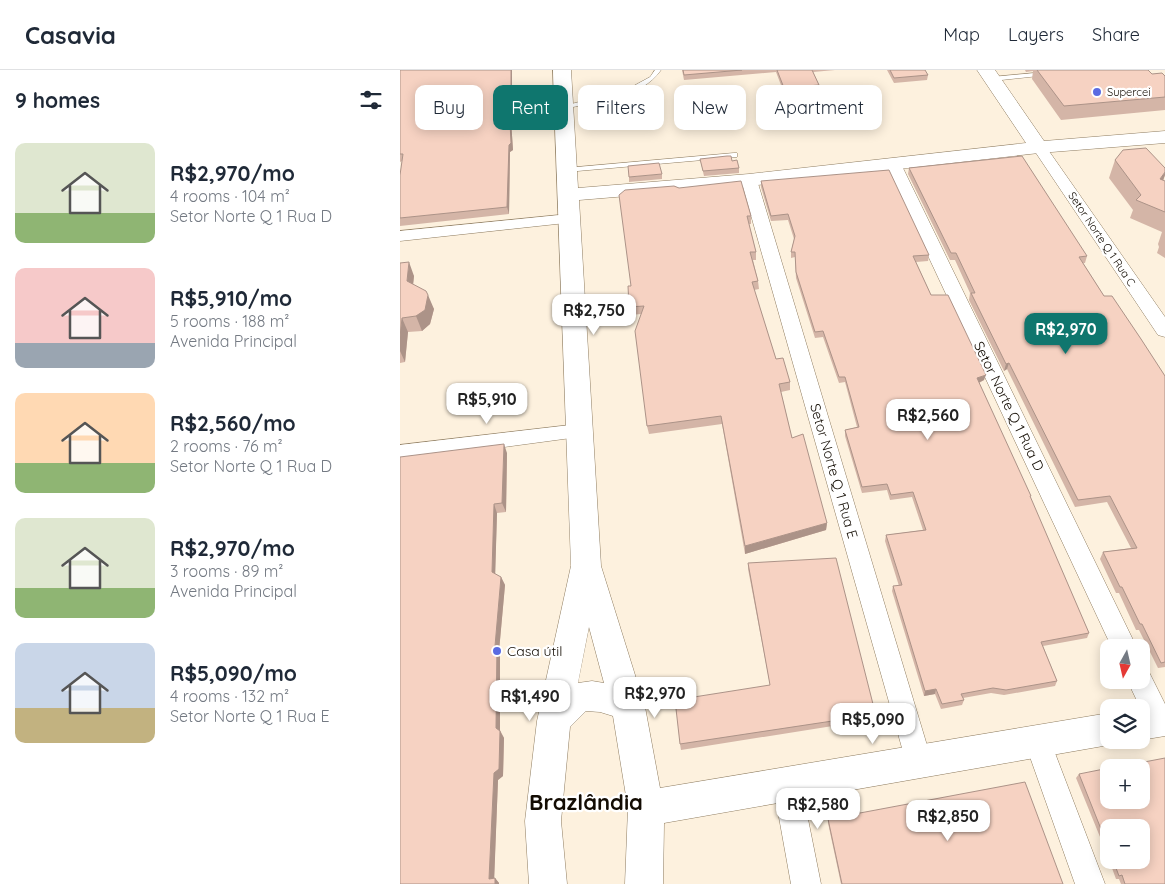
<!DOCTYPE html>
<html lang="en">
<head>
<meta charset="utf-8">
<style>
  :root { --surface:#fff; --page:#f6f6f7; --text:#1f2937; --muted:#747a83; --line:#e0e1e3; --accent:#0f766e }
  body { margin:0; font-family:Quicksand,sans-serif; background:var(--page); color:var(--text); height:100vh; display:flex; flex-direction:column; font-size:19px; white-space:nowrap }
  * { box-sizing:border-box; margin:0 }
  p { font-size:16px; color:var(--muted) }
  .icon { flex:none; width:28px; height:28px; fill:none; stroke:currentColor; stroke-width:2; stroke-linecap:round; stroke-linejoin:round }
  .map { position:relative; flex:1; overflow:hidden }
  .side { display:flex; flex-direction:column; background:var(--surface); width:400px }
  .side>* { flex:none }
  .banner { position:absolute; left:15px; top:15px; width:475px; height:45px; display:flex; gap:10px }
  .needle { width:32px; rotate:188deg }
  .tools { position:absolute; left:700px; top:569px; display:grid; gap:10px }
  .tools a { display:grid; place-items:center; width:50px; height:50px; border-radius:10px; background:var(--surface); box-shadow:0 2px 12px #0003; font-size:25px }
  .price { position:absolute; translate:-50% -42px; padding:0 11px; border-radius:10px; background:#fff; color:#222; font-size:16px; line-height:32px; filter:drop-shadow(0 1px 2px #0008) }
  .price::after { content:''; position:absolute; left:50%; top:30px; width:15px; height:11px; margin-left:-8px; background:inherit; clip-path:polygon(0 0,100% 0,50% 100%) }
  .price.selected { background:var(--accent); color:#fff }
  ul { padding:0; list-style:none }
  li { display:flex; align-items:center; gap:15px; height:125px; padding:0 15px }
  li span { display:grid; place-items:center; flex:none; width:140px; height:100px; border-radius:10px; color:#555 }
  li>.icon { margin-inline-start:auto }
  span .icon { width:60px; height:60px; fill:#fffc; stroke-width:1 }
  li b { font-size:21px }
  h2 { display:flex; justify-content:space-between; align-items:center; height:60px; padding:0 15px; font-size:21px }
  .tag { padding:0 18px; border-radius:10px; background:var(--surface); box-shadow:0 2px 12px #0003; font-size:18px; line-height:45px }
  .tag.selected { background:var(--accent); color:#fff }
  header { display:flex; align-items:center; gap:30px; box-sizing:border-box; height:70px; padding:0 25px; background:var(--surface); border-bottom:1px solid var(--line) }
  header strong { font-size:24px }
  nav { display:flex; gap:28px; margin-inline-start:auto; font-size:18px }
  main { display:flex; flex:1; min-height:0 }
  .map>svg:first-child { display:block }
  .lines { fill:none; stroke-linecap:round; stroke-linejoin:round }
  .lane-casing { stroke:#8f7d61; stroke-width:1 }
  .street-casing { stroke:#8f7d61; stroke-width:1 }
  .secondary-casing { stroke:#8f7d61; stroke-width:1 }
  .lane { fill:#fff; fill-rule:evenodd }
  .street { fill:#fff; fill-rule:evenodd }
  .secondary { fill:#fff; fill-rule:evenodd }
  .wall { fill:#d4b5a7 }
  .shaded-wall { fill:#ac9388 }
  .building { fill:#f6d2c2; stroke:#ac9388 }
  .poi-dot { fill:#5a6be2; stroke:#fff; stroke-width:2 }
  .labels { text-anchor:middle; stroke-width:4.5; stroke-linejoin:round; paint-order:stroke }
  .far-poi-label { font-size:11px; fill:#130c03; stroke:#fff; text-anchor:start }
  .far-street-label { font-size:11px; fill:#130c03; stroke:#fff }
  .street-label { font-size:14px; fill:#130c03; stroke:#fff }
  .poi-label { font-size:14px; fill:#130c03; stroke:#fff; text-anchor:start }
  .near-district-label { font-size:22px; font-weight:bold; fill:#130c03; stroke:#fff }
</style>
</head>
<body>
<header>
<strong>Casavia</strong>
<nav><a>Map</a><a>Layers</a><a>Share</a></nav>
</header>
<main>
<section class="side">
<h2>9 homes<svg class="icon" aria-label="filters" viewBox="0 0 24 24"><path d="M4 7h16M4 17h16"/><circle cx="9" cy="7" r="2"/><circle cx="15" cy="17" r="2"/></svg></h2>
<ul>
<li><span style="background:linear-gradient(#dfe7d0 70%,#8fb573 0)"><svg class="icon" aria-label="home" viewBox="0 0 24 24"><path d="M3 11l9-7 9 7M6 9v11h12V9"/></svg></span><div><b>R$2,970/mo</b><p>4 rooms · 104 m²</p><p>Setor Norte Q 1 Rua D</p></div></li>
<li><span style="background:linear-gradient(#f6c9c9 75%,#9aa5b1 0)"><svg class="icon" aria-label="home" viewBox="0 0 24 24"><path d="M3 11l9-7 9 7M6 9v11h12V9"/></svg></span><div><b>R$5,910/mo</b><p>5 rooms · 188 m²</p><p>Avenida Principal</p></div></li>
<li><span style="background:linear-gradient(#ffd9b3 70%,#8fb573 0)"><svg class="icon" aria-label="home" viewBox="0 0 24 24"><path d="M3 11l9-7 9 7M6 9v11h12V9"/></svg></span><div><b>R$2,560/mo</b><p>2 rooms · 76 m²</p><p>Setor Norte Q 1 Rua D</p></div></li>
<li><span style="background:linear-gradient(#dfe7d0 70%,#8fb573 0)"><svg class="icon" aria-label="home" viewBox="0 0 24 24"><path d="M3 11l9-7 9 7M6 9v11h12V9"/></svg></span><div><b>R$2,970/mo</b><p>3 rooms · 89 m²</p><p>Avenida Principal</p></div></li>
<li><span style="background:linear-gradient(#c9d6e8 65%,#c2b280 0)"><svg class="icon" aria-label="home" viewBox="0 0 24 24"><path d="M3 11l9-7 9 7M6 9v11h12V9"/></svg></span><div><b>R$5,090/mo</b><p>4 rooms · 132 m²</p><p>Setor Norte Q 1 Rua E</p></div></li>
</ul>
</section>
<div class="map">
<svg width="765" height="814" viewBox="0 0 765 814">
  <rect width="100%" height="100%" fill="#fdf1de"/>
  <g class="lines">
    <!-- lane casing -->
    <g class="lane-casing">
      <path id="lane" d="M 255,0 L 261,0 C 241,29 195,32 163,39 L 160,37 L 228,19 L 250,7 Z
        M 646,2 L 649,4 L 648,5 L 592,11 L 589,9 L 592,7 Z
        M 334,83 L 337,83 L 337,87 L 166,102 L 162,100 L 166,98 Z"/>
    </g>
    <!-- street casing -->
    <g class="street-casing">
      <path id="street" d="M 639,73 L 644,74 L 765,247 L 765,267 L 758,265 L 632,77 L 634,74 Z
        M 493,89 L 498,91 L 501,94 L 737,578 L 712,578 L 485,94 L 488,91 Z
        M 349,105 L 354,107 L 357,110 L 532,692 L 528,701 L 519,705 L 510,701 L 506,692 L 341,110 L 344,107 Z
        M 169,144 L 175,146 L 177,149 L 175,152 L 0,171 L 0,161 Z
        M 179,354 L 186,356 L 189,361 L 186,366 L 0,391 L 0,375 Z
        M 741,599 L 749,602 L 765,634 L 765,661 L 760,663 L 751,660 L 727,610 L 741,610 Z
        M 637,658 L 646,661 L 650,670 L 705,814 L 675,814 L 624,670 L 628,661 Z
        M 387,701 L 397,705 L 401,714 L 421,814 L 391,814 L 373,714 L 377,705 Z"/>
    </g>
    <!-- secondary casing -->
    <g class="secondary-casing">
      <path id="secondary" d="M 153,0 L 171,0 L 178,118 L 349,104 L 626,73 L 577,0 L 595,0 L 644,71 L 765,61 L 765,73 L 639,83 L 349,116 L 179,130 L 201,496 L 245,637 L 260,718 L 709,643 L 709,670 L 721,670 L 709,675 L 264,753 L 263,814 L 225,814 L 228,738 L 213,646 L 200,642 L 186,641 L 170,657 L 161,751 L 167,814 L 129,814 L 125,751 L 137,651 L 171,496 ZM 189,557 L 204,613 L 192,611 L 178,613 Z
        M 765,634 L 765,666 L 741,670 L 741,638 Z"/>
    </g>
    <!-- lane -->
    <use href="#lane" class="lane"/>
    <!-- street -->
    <use href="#street" class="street"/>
    <!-- secondary -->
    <use href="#secondary" class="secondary"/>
  </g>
  <!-- wall -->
  <path class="wall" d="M 0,0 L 112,0 L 112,33 L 110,36 L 113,80 L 110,82 L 109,144 L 0,156 L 0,105 L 2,91 L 0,92 Z
    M 282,0 L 435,0 L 413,2 L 419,15 L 419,20 L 384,23 L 376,2 L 284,10 Z
    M 487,0 L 525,0 L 528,5 L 527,10 L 494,13 Z
    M 625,0 L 748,0 L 752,4 L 765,6 L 765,40 L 661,50 L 632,9 L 633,1 L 626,2 Z
    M 300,89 L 339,98 L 339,103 L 304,106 Z
    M 715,90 L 765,105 L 763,111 L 765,111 L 765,188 L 757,183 L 759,177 L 758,174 L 762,162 L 730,148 L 733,140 L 709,108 Z
    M 509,98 L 687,186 L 685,193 L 683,193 L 704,226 L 765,306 L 765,597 L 758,598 L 739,560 L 736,560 L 719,523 L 716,523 L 700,489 L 703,482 L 731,478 L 707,432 L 675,437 L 607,299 L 604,301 L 569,230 L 570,223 L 555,190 L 550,190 L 508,104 Z
    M 262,104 L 262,109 L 229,112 L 229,107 Z
    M 361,111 L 529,185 L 528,191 L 516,192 L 531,225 L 584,310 L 579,313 L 689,563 L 687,568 L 643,576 L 657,611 L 655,616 L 604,625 L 591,623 L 563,628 L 564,630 L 562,635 L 541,639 L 535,624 L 524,626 L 492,521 L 493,516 L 499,516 L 485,471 L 486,465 L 523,460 L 512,427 L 490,430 L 487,420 L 462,423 L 445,366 L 445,360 L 457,357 L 445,312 L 439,313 L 423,267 L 415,268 L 396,208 L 395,187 L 391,188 L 391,182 L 394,169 L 388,150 L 371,151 L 361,117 Z
    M 274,116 L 351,146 L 351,154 L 349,154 L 356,182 L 356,190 L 353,190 L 358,211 L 359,219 L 354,220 L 376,289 L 390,312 L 390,320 L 381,322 L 392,368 L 427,453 L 426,460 L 345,484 L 322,354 L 249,364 L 247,356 L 241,244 L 230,245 L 229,237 L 231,216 Z
    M 0,193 L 14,206 L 13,214 L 34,239 L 30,254 L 22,261 L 8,262 L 5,292 L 0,293 Z
    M 107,383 L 106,442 L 97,443 L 95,504 L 101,507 L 105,515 L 99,581 L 100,584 L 100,660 L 104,668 L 103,706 L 98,710 L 94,808 L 95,808 L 99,813 L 0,814 Z
    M 348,493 L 475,642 L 474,648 L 439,653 L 439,655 L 281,680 L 280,674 L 370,615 L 348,499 Z
    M 679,704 L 765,814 L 721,814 L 719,809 L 716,809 L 709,790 L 741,790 L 709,758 L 709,789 L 676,708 Z
    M 428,749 L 663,814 L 441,814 L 428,753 Z"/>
  <!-- shaded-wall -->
  <path class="shaded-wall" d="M 111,0 L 112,0 L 112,33 L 110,36 L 113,80 L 110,82 L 109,144 L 107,137 L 109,30 Z
    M 765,102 L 765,105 L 760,118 L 760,109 Z
    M 9,192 L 14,206 L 12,225 L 7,211 Z
    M 28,225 L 34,239 L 30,254 L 22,261 L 16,246 Z
    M 2,248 L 8,262 L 5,292 L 0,281 L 0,267 Z
    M 609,293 L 607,299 L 604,301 L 606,294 Z
    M 586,305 L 584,310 L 576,314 L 577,308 Z
    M 104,374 L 107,383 L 106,442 L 102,433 Z
    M 94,434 L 97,443 L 95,511 L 92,502 Z
    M 427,453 L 426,460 L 345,484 L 345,476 Z
    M 101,507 L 105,515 L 99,581 L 100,584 L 100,665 L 96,658 L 95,576 Z
    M 536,619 L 535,624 L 524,626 L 525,621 Z
    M 100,661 L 104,668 L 103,706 L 98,710 L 94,814 L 89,809 L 94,703 Z
    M 95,808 L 99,813 L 99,814 L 95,814 Z"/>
  <!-- building -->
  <path class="building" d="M 0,0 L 111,0 L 111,27 L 109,30 L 111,73 L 109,75 L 107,137 L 0,148 L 0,105 L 3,84 L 0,84 Z
    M 283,0 L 342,0 L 284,5 Z
    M 377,0 L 412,0 L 419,15 L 384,18 Z
    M 490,0 L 525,0 L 528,5 L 494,8 Z
    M 637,0 L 748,0 L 752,4 L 762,3 L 765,6 L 765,27 L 664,36 Z
    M 746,78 L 765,98 L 765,102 L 760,109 L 765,111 L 765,142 L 736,130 L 741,125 L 715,90 L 723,80 Z
    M 327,86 L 331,86 L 332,91 L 337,90 L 339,98 L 303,101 L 300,89 Z
    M 622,86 L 687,186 L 679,187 L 704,226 L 712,226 L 741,269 L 765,306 L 765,592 L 761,593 L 742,554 L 740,554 L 722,517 L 720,517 L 703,482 L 737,478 L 710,426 L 678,430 L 609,293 L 606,294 L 571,223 L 575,223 L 556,183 L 551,183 L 509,98 Z
    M 259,93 L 262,104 L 229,107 L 228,96 Z
    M 489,100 L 529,185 L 513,186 L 531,225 L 548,225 L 586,305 L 577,308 L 631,426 L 630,426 L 689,563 L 641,572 L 657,611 L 606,620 L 593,618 L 561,624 L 564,630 L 542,634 L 536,619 L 525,621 L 493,516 L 502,515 L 486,465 L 526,460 L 513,422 L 491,425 L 487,414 L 462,417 L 445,360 L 459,357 L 445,307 L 439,307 L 423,261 L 415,262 L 396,202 L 395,182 L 391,182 L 395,166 L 388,144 L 371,146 L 361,111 Z
    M 341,111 L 351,146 L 347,146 L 356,182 L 350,182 L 358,211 L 352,212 L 376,289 L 383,288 L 390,312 L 379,314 L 392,368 L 403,364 L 427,453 L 345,476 L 321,346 L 247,356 L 235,261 L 244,236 L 229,237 L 228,216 L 231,216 L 219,125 L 225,120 L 274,116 L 279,118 Z
    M 9,192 L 7,211 L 26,221 L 28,225 L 25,240 L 16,246 L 2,248 L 0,267 L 0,193 Z
    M 104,374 L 102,433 L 94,434 L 92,502 L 101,507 L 95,576 L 97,576 L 96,658 L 100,661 L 99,699 L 94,703 L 89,809 L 95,808 L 95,814 L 0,814 L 0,387 Z
    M 436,488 L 475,642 L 439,648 L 439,650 L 280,674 L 275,630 L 370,615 L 348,493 Z
    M 765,688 L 765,814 L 725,814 L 722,805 L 719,806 L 713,790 L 741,790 L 741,758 L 709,758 L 709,779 L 679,704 L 709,698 L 709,730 L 741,730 L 741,698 L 713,698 Z
    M 625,712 L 663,814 L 442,814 L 428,749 Z"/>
  <!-- markers -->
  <g class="poi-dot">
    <circle cx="697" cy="22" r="5"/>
    <circle cx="97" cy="581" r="5"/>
  </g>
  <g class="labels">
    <!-- far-poi labels -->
    <g class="far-poi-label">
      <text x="707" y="26">Supercei</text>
    </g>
    <!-- far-street labels -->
    <g class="far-street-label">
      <text transform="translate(702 169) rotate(56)" y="4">Setor Norte Q 1 Rua C</text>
    </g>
    <!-- street labels -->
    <g class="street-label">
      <text transform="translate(609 336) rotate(64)" y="5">Setor Norte Q 1 Rua D</text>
      <text transform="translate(434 401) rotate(74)" y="5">Setor Norte Q 1 Rua E</text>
    </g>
    <!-- poi labels -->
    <g class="poi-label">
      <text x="107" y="586">Casa útil</text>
    </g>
    <!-- near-district labels -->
    <g class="near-district-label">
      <text x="186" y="740">Brazlândia</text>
    </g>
  </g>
</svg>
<div class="tools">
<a><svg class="needle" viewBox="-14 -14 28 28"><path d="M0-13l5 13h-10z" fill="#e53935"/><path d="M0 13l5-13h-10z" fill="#747a83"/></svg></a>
<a><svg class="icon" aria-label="layers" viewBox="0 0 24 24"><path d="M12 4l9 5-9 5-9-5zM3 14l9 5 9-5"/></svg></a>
<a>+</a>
<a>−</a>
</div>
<b class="price" style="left:194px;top:266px">R$2,750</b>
<b class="price selected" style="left:666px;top:285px">R$2,970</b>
<b class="price" style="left:87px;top:355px">R$5,910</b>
<b class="price" style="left:528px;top:371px">R$2,560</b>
<b class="price" style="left:255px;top:649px">R$2,970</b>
<b class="price" style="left:130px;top:652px">R$1,490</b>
<b class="price" style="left:473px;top:675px">R$5,090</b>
<b class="price" style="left:418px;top:760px">R$2,580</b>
<b class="price" style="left:548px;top:772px">R$2,850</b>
<div class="banner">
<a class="tag">Buy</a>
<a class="tag selected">Rent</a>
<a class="tag">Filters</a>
<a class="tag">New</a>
<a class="tag">Apartment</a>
</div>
</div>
</main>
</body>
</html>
